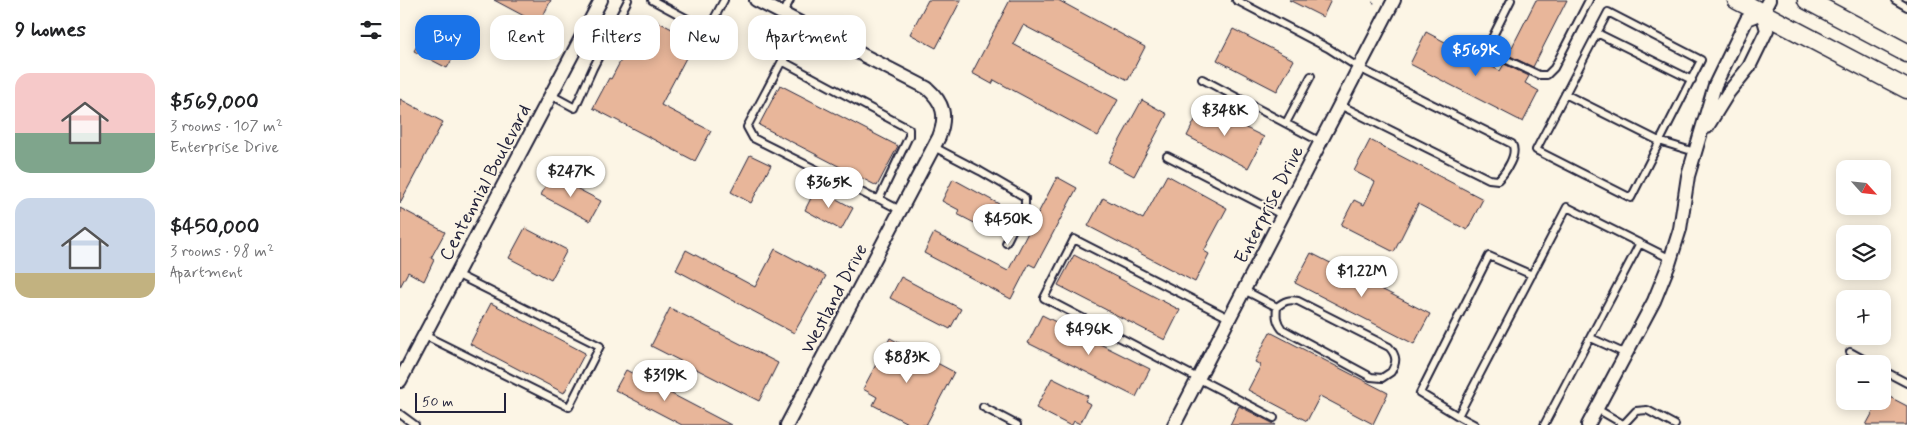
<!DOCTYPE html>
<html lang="en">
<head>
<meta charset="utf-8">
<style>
  :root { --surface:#fff; --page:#f2f2f2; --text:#202124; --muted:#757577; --accent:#1a73e8 }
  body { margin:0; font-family:Mynerve,sans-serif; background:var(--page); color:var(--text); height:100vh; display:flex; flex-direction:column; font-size:19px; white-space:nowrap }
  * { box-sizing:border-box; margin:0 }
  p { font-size:16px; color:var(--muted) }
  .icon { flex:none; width:28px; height:28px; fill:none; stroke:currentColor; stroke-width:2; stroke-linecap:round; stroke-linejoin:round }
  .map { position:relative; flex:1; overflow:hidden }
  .panel { display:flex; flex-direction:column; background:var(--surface); width:400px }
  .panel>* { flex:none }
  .banner { position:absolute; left:15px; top:15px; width:475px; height:45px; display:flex; gap:10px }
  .needle { width:32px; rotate:117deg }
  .tools { position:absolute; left:1436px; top:160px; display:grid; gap:10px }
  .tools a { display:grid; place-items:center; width:55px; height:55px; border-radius:10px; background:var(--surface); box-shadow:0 2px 12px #0003; font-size:25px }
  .scale { position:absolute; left:15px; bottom:12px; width:91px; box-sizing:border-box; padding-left:5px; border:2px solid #22223b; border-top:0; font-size:14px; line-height:18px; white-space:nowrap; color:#22223b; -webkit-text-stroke:4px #fcf5e5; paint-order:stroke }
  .price { position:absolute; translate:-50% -42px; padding:0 11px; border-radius:18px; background:#fff; color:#222; font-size:16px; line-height:32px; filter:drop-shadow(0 1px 2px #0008) }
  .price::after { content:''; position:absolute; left:50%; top:30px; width:15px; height:11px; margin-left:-8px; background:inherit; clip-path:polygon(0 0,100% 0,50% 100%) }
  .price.current { background:var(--accent); color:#fff }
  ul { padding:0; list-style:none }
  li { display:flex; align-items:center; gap:15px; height:125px; padding:0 15px }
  li span { display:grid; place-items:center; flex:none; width:140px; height:100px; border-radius:15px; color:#555 }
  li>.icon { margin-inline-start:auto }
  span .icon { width:60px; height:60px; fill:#fffc; stroke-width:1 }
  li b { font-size:21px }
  h2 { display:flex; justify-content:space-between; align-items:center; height:60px; padding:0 15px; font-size:21px }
  .chip { padding:0 18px; border-radius:15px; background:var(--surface); box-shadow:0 2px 12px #0003; font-size:18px; line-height:45px }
  .chip.current { background:var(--accent); color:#fff }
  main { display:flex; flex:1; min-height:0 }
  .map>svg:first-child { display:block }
  .building { fill:#e8b69a; stroke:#22223b }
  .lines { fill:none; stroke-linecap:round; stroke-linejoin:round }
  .lane-casing { stroke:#22223b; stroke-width:10 }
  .street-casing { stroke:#22223b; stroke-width:16 }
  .secondary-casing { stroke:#22223b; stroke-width:21 }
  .path { stroke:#22223b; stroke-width:2.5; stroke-dasharray:1 4; stroke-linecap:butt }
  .lane { stroke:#fcf5e5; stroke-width:6 }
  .street { stroke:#fcf5e5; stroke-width:12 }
  .secondary { stroke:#fcf5e5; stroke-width:18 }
  .labels { text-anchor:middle; stroke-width:4.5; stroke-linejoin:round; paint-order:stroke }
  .street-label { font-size:19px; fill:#22223b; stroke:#fcf5e5 }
</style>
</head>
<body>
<main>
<section class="panel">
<h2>9 homes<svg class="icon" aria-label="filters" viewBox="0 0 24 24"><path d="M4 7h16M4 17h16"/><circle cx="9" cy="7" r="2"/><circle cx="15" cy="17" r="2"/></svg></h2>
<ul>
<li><span style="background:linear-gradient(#f6c9c9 60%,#7fa58c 0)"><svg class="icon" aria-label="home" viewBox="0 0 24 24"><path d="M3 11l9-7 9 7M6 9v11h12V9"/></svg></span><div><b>$569,000</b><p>3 rooms · 107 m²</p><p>Enterprise Drive</p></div></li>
<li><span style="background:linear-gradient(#c9d6e8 75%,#c2b280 0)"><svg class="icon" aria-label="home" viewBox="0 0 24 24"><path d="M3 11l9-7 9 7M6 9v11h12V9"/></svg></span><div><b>$450,000</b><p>3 rooms · 98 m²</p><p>Apartment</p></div></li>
</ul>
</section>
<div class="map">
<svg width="1507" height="425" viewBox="0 0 1507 425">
  <rect width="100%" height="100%" fill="#fcf5e5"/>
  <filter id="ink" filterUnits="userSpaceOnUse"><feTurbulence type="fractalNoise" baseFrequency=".02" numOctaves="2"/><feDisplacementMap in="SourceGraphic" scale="10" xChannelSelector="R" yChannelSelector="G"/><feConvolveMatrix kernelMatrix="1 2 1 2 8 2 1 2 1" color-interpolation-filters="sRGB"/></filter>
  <g filter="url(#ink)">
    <!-- building -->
    <path class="building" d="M 94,0 L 151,0 L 139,24 Z
      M 528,0 L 561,0 L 536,48 L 510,34 Z
      M 610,0 L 658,0 L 745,47 L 728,80 L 623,25 L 613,44 L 718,100 L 698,136 L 594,80 L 592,84 L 572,73 Z
      M 889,0 L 931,0 L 923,17 Z
      M 1136,0 L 1167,0 L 1133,67 L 1108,55 Z
      M 245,15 L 295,41 L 261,105 L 311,131 L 295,161 L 193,108 L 209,78 L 211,79 Z
      M 833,29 L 894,60 L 877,91 L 817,60 Z
      M 25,31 L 58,49 L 47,68 L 14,51 Z
      M 1026,32 L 1100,71 L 1104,64 L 1129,76 L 1125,83 L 1139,91 L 1123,122 L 1010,64 Z
      M 380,85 L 498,146 L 477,186 L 359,125 Z
      M 0,99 L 43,122 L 0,203 Z
      M 742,100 L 767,114 L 734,176 L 708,162 Z
      M 802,106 L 864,137 L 848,168 L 787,136 Z
      M 970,140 L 1083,199 L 1067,230 L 1018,204 L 994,252 L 941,225 L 954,200 L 964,205 L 975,182 L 954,171 Z
      M 350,155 L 371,165 L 351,203 L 331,192 Z
      M 151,175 L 201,201 L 190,221 L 141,195 Z
      M 767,175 L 827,208 L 804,251 L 809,254 L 795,282 L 688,226 L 703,198 L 743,219 Z
      M 657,177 L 677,188 L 635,267 L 629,264 L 611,299 L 524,253 L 534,233 L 608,271 Z
      M 553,179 L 599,204 L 586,229 L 557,214 L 559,210 L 542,201 Z
      M 416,188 L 453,208 L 441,230 L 405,210 Z
      M 0,208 L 45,232 L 31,258 L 34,260 L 24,281 L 8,272 L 0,287 Z
      M 125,228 L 167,250 L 151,280 L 109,258 Z
      M 375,249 L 426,276 L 394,333 L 276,270 L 286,250 L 355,287 Z
      M 911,253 L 1030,314 L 1014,344 L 895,283 Z
      M 674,255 L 780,310 L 765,340 L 658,285 Z
      M 501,277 L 561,309 L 550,329 L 490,298 Z
      M 91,303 L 185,353 L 164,393 L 70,344 Z
      M 270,308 L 378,363 L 359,401 L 251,346 Z
      M 642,315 L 750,369 L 736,397 L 628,343 Z
      M 870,332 L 988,393 L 973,424 L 920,396 L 907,421 L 848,390 L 861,365 L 855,362 Z
      M 490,338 L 554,372 L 526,425 L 511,425 L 473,405 L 477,397 L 463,389 Z
      M 226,370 L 331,425 L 282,425 L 215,390 Z
      M 652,378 L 688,396 L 685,401 L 690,404 L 680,424 L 674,421 L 672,425 L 669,425 L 636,408 Z
      M 1482,393 L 1507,406 L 1507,425 L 1466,425 L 1479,401 L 1482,401 Z
      M 839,406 L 876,425 L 830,425 Z"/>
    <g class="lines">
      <!-- lane casing -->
      <g class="lane-casing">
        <path id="lane" d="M 252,0 L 308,30 L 324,0
          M 836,0 L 928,48 L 959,68 L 1112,144 C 1118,154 1106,172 1098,180 L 1089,179 L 940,105
          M 1111,0 L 1086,50 L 1139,75 L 1147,75 L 1154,68 L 1189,0
          M 1495,0 L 1507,7
          M 1208,12 L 1301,60 L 1231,198 L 1136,150 Z
          M 383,14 L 390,0
          M 409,27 L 401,42 L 382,61 L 509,129 L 509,136 L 479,199 L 500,210
          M 1197,33 L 1292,80
          M 382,61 L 347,127 L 353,138 L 471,197 L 479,199
          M 802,79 L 921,142
          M 1165,94 L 1259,141 L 1295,152
          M 151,95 L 175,108 L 193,68 L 228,0
          M 886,123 L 911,76
          M 534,147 L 580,171 L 623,196 L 625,198 L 625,205 L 606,243
          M 767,156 L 884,216
          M 844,290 L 877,307 C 884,301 889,299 898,301 L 989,347 C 997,356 997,362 991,372 L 982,378 L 971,377 L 882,329 C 876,321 876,316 877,307
          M 829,318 L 674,239 L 644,298 L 874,418
          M 24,335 L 169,407 L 200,346 L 56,274
          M 1191,338 L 1226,354
          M 1450,352 L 1472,364
          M 1482,370 L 1507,383
          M 583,407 L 617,425
          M 1197,409 L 1223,424
          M 0,414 L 15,425
          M 1058,416 L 1020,393 L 1089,256 L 1132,275
          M 1075,425 L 1058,416 L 1167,207 L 1271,259
          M 1144,425 L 1240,243
          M 1223,425 L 1236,411 L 1247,410 L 1275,425"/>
      </g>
      <!-- street casing -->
      <g class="street-casing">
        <path id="street" d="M 356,0 L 527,88 C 544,103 547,116 539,137 L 387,425
          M 1362,13 L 1369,0
          M 1307,127 L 1328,93 L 1349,67 L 1367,30 L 1362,13
          M 0,381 L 201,0
          M 774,425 L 994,0
          M 1188,425 L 1254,301 L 1269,264 L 1280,229 L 1288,176 L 1315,85 L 1347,19 L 1362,13"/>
      </g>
      <!-- secondary casing -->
      <g class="secondary-casing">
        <path id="secondary" d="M 1337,0 L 1507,89
          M 1407,0 L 1507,53"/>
      </g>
      <!-- path -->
      <path class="path" d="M 973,3 L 975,0"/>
      <!-- lane -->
      <use href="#lane" class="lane"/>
      <!-- street -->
      <use href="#street" class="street"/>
      <!-- secondary -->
      <use href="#secondary" class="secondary"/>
    </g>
  </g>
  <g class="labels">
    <!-- street labels -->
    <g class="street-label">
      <text transform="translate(84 182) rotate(-62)" y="7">Centennial Boulevard</text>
      <text transform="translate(868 204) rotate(-63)" y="7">Enterprise Drive</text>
      <text transform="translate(433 298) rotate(-62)" y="7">Westland Drive</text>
    </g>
  </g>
</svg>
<div class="tools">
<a><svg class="needle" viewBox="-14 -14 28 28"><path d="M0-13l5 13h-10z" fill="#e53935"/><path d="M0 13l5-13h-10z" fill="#757577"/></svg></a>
<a><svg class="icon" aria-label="layers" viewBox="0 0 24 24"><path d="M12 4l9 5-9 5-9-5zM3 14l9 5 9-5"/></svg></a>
<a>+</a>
<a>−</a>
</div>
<div class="scale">50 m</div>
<b class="price current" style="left:1076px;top:77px">$569K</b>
<b class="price" style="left:825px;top:137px">$348K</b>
<b class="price" style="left:171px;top:198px">$247K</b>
<b class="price" style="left:429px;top:209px">$365K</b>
<b class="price" style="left:608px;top:246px">$450K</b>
<b class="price" style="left:962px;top:298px">$1.22M</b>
<b class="price" style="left:689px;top:356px">$496K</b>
<b class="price" style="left:507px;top:384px">$883K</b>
<b class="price" style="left:265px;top:402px">$319K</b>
<div class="banner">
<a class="chip current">Buy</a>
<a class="chip">Rent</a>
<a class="chip">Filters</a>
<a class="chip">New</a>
<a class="chip">Apartment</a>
</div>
</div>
</main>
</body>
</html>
